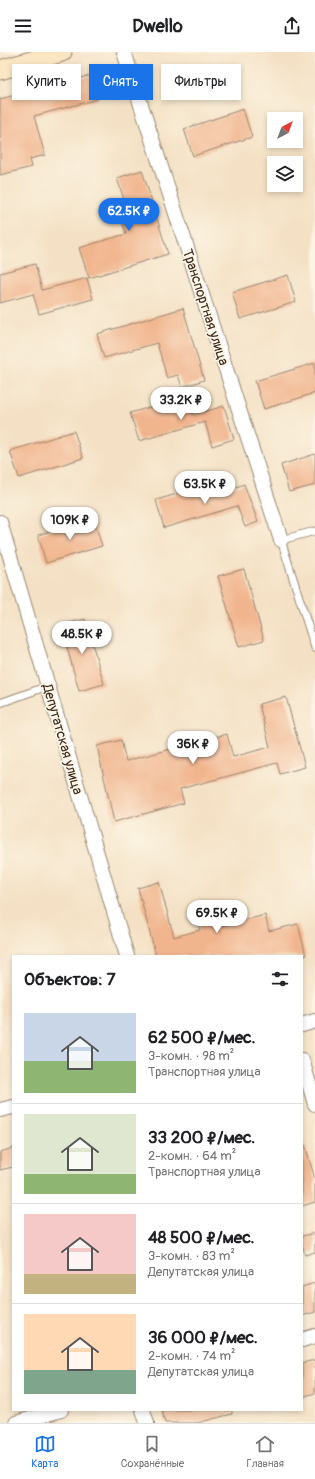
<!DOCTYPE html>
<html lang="ru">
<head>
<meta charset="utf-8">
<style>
  :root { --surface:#fff; --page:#f6f6f6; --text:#202124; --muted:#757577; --line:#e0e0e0; --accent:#1a73e8 }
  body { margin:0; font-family:Pangolin,sans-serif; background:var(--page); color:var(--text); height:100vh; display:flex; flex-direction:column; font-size:15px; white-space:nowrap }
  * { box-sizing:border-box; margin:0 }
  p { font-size:13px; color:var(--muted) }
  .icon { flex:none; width:22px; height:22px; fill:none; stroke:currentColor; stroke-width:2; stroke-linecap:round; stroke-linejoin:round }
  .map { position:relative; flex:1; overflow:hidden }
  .panel { position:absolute; left:12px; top:903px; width:291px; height:456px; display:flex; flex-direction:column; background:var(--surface); border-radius:0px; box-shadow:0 2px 6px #0003 }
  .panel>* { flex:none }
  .banner { position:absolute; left:12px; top:12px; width:291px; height:36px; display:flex; gap:8px }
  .needle { width:26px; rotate:41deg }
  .controls { position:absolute; left:267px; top:60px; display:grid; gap:8px }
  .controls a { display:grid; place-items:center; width:36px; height:36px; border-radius:0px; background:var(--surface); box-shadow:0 2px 6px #0003; font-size:20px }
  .price { position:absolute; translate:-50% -34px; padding:0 9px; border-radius:14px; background:#fff; color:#222; font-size:13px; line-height:26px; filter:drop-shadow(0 1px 2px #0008) }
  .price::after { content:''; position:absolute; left:50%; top:24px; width:12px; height:9px; margin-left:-6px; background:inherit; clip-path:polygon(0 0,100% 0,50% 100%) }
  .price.active { background:var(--accent); color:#fff }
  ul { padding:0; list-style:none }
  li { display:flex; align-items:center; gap:12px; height:100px; padding:0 12px }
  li+li { border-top:1px solid var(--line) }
  li span { display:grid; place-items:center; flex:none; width:112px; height:80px; border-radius:0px; color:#555 }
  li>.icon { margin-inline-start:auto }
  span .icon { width:48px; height:48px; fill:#fffc; stroke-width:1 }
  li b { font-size:17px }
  h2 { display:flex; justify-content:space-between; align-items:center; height:48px; padding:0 12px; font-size:17px }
  .pill { padding:0 14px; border-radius:0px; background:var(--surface); box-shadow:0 2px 6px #0003; font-size:14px; line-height:36px }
  .pill.active { background:var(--accent); color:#fff }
  header { display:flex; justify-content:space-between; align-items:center; height:52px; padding:0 12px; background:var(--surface); font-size:18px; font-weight:800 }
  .tab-bar { display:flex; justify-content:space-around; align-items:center; height:56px; border-top:1px solid var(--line); background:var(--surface); font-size:11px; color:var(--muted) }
  .tab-bar a { display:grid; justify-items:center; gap:2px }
  .tab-bar .active { color:var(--accent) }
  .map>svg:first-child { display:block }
  .building { fill:#f1b58e }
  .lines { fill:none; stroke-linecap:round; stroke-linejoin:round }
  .lane-casing { stroke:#988672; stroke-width:9 }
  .street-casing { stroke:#988672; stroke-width:16 }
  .secondary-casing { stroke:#988672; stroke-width:21 }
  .lane { stroke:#fff; stroke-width:7 }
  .street { stroke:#fff; stroke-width:14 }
  .secondary { stroke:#fbe6c4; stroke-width:19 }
  .labels { text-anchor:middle; stroke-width:3.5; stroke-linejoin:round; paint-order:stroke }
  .street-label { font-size:14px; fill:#3b2a1e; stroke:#fcf5e5 }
</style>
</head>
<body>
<header><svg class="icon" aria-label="menu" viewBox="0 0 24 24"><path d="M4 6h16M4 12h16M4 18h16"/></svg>Dwello<svg class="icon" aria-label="share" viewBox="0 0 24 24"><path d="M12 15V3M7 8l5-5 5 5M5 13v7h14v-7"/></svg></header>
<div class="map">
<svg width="315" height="1371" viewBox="0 0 315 1371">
  <rect width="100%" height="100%" fill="#fcf5e5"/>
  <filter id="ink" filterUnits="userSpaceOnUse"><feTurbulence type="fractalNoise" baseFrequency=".025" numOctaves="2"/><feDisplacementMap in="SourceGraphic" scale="8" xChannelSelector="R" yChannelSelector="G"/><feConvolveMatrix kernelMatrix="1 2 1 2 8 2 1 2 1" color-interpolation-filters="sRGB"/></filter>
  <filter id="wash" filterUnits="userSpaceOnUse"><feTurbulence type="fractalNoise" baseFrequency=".012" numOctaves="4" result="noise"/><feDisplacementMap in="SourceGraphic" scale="16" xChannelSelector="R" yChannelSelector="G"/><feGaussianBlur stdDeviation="0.9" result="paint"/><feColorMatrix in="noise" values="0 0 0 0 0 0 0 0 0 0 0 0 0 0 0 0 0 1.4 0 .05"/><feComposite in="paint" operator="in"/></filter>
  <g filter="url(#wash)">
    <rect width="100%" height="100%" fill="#f4e1c5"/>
    <g id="blocks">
      <!-- building -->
      <path class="building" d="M 92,23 L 98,47 L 34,64 L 45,103 L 30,107 L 32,115 L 0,123 L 0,47 Z
        M 243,57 L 252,85 L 193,104 L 184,77 Z
        M 142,118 L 168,202 L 89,226 L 79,196 L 126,182 L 118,156 L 126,154 L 117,126 Z
        M 35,212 L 42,238 L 87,226 L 93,247 L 39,262 L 33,242 L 0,251 L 0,221 Z
        M 288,223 L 296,250 L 240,267 L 232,240 Z
        M 183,256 L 204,328 L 182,335 L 178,323 L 167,326 L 157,291 L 104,306 L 97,282 Z
        M 315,311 L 315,341 L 264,357 L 255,329 Z
        M 188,344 L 193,363 L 224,354 L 234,387 L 212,394 L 205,370 L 139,389 L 130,361 Z
        M 74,379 L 83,406 L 19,426 L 10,399 Z
        M 315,402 L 315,433 L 289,440 L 281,413 Z
        M 216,431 L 219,442 L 244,432 L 258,470 L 245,475 L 237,454 L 164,476 L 156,448 Z
        M 93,466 L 102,494 L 46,511 L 38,483 Z
        M 244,517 L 264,588 L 239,595 L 218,524 Z
        M 85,567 L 104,632 L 79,639 L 61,573 Z
        M 286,645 L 305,715 L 280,722 L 277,711 L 180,737 L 184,751 L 114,770 L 97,694 L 121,688 L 126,709 L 227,682 L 233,705 L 270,695 L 259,652 Z
        M 159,830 L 174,885 L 200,878 L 196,864 L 214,860 L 218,875 L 265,863 L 269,879 L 298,872 L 306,904 L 156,904 L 138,836 Z
        M 302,1093 L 305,1093 L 315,1127 L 315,1150 L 302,1154 Z
        M 13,1096 L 13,1115 L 0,1118 L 0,1100 Z
        M 315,1181 L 315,1200 L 305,1203 L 302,1192 L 302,1184 Z
        M 315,1231 L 315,1260 L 302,1264 L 302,1235 Z
        M 315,1308 L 315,1341 L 302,1345 L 302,1311 Z
        M 162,1358 L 232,1358 L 232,1362 L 197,1371 L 165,1371 Z"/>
    </g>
  </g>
  <g filter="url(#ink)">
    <use href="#blocks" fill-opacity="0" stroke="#988672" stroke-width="1"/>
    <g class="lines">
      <!-- lane casing -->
      <g class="lane-casing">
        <path id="lane" d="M 315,479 L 281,488 L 315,596
          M 0,651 L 48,634"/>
      </g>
      <!-- street casing -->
      <g class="street-casing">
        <path id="street" d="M 124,0 L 281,488
          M 0,470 L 127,904
          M 302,973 L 315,969
          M 302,1008 L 315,1052
          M 0,1058 L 13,1055
          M 302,1288 L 315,1284
          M 143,1358 L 147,1371
          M 16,1371 L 61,1358"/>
      </g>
      <!-- secondary casing -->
      <g class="secondary-casing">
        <path id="secondary" d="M 0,18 L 62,0"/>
      </g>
      <!-- lane -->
      <use href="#lane" class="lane"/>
      <!-- street -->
      <use href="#street" class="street"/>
      <!-- secondary -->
      <use href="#secondary" class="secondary"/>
    </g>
  </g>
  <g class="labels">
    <!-- street labels -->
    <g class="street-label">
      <text transform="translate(206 255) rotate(72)" y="5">Транспортная улица</text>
      <text transform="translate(63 687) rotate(74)" y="5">Депутатская улица</text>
    </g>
  </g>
</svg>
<div class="controls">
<a><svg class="needle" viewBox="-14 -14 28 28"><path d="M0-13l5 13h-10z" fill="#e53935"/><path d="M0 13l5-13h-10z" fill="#757577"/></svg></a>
<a><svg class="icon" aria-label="layers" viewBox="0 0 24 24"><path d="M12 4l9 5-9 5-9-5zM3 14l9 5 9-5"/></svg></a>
</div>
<b class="price active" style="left:129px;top:180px">62.5K ₽</b>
<b class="price" style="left:181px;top:369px">33.2K ₽</b>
<b class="price" style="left:205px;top:453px">63.5K ₽</b>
<b class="price" style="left:70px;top:489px">109K ₽</b>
<b class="price" style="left:82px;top:603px">48.5K ₽</b>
<b class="price" style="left:193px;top:713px">36K ₽</b>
<b class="price" style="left:217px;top:882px">69.5K ₽</b>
<div class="banner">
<a class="pill">Купить</a>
<a class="pill active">Снять</a>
<a class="pill">Фильтры</a>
</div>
<section class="panel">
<h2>Объектов: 7<svg class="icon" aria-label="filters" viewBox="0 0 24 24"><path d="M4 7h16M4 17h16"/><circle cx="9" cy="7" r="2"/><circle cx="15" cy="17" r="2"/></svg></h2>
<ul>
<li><span style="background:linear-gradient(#c9d6e8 60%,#8fb573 0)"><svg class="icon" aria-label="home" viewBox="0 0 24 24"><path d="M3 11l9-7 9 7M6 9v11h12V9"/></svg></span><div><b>62 500 ₽/мес.</b><p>3-комн. · 98 m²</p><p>Транспортная улица</p></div></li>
<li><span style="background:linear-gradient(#dfe7d0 75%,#8fb573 0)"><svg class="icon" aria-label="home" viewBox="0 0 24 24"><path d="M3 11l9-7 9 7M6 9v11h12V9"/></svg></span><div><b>33 200 ₽/мес.</b><p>2-комн. · 64 m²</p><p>Транспортная улица</p></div></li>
<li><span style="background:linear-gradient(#f6c9c9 75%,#c2b280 0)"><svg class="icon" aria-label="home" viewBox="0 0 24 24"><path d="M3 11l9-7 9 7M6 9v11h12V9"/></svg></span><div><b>48 500 ₽/мес.</b><p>3-комн. · 83 m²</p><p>Депутатская улица</p></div></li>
<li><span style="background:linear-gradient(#ffd9b3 70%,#7fa58c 0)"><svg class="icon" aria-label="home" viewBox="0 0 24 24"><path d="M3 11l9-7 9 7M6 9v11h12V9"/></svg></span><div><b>36 000 ₽/мес.</b><p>2-комн. · 74 m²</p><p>Депутатская улица</p></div></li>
</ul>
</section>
</div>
<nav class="tab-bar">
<a class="active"><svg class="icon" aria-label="map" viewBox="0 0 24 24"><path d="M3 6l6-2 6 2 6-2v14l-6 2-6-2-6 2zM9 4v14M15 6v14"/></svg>Карта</a>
<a><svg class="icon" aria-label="saved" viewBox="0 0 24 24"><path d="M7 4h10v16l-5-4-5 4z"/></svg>Сохранённые</a>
<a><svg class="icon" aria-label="home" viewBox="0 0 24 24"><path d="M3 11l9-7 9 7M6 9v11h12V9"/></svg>Главная</a>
</nav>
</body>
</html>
